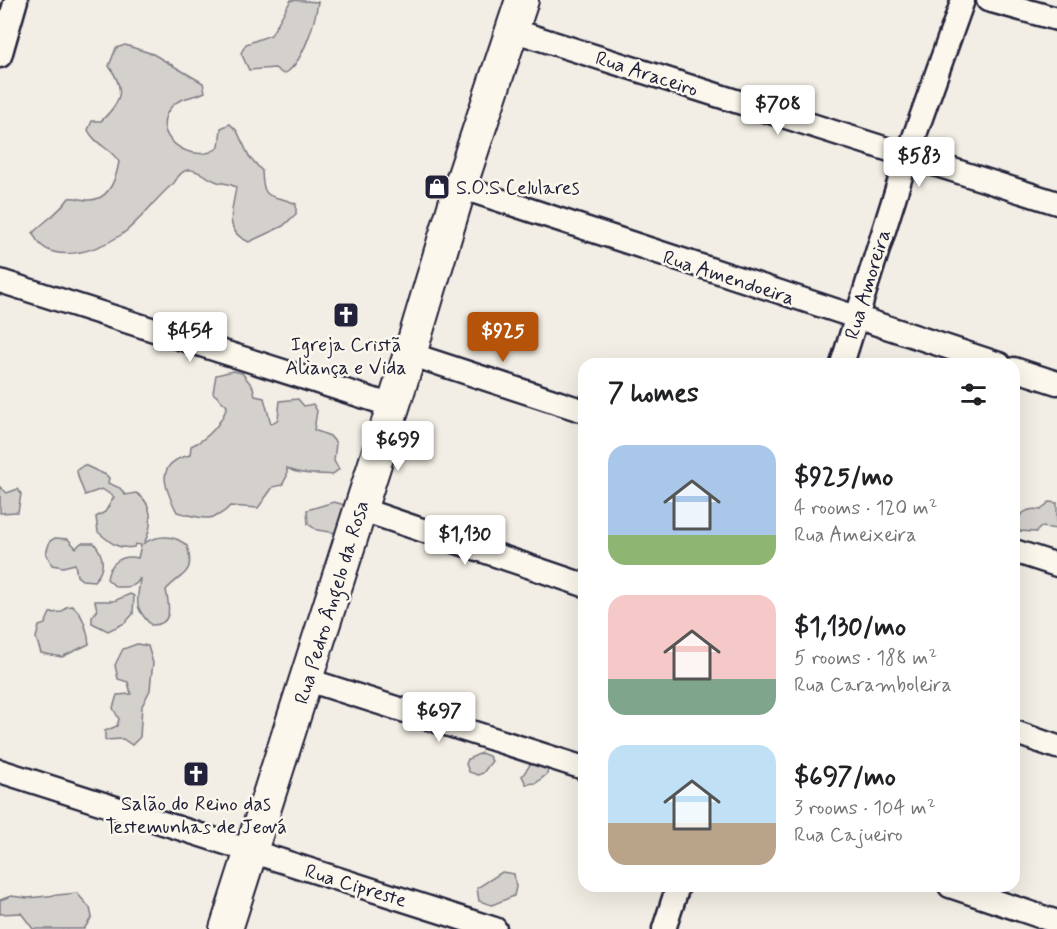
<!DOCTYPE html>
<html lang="en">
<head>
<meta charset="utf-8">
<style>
  :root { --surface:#fff; --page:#f2f2f2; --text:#202124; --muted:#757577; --accent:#b45309 }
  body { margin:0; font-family:Mynerve,sans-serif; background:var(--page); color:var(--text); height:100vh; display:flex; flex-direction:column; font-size:22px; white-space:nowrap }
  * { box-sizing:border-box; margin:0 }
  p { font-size:20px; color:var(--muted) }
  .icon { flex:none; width:33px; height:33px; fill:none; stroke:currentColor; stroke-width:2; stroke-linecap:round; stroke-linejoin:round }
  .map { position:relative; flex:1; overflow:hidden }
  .details { position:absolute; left:578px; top:358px; width:442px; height:534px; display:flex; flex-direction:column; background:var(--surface); border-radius:18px; box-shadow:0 6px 24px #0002 }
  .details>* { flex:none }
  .price { position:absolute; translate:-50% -51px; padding:0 14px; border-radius:6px; background:#fff; color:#222; font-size:20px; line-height:39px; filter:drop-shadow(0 2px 3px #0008) }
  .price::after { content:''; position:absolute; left:50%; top:36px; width:18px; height:14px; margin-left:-9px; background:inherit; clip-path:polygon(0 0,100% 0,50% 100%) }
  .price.active { background:var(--accent); color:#fff }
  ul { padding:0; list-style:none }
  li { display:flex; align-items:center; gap:18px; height:150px; padding:0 30px }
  li span { display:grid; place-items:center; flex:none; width:168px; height:120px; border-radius:18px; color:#555 }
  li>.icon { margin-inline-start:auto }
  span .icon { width:72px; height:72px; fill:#fffc; stroke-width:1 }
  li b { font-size:26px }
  h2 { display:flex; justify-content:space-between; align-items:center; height:72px; padding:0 30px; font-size:26px }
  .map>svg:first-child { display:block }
  .green { fill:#d4d1cc; stroke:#7b7a84; stroke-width:1.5 }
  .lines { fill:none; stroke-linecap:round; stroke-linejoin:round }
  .street-casing { stroke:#22223b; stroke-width:27 }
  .secondary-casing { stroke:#22223b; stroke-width:36 }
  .street { stroke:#fbf7ec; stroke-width:22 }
  .secondary { stroke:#fbf7ec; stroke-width:32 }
  .labels { text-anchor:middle; stroke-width:5; stroke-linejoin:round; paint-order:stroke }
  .street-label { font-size:20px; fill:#22223b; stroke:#fbf7ec }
  .poi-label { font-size:20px; fill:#22223b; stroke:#fbf7ec }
</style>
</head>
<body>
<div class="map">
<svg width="1057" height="929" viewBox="0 0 1057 929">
  <rect width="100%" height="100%" fill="#f2eee5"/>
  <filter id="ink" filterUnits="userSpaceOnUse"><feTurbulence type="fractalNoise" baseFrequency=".0167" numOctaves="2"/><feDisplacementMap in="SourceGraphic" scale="12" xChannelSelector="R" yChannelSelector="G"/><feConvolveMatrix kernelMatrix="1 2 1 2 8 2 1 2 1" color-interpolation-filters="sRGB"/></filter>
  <g filter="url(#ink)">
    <!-- green -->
    <path class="green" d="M 291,0 L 318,2 C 315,22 302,67 283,74 L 275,68 L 249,70 L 241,53 L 246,44 L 271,35 Z
      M 125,45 L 153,54 L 203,83 L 205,92 C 195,97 182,97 174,104 C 143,134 194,168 219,147 L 221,128 L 230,124 L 237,131 L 249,156 L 262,171 C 263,205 272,192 296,204 L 296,214 L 283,226 L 249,242 C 222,231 233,210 236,187 C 229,183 225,184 218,182 C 200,176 188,157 174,183 C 155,198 142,220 121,235 C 97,251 47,268 33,233 C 45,220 59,213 69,198 C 77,197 81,200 88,200 C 109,201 116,179 119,162 C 111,148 95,145 88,130 L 92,121 L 101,121 C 122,101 126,90 109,66 L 116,48 Z
      M 233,371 L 242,373 L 253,387 L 255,396 L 264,398 L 271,424 L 278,419 L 280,401 L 298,399 L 304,406 L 313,404 L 317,411 L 314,430 L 330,436 L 336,443 L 334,461 L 339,469 L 332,475 C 316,473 300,476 287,468 L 287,476 L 282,485 L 273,487 L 258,508 L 230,506 C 213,525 198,517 177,512 C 164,487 154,463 190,455 L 191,446 C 208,439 222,423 227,406 L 213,393 L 216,375 Z
      M 84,465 L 106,475 L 109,478 L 108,483 L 120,488 L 125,495 L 136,493 C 154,503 153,527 144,543 C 158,535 175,534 187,546 C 196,575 181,573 166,590 C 169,605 174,626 151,625 C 132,605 138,602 140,578 C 136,588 126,587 116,587 L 107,579 C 109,563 122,554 138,558 L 141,545 L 135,544 L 134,547 C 117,550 110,542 98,532 L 96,517 L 105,512 L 114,497 L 102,489 L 85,495 C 82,487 77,477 77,470 Z
      M 0,487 L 7,493 L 18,489 L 21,494 L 18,512 L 0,513 Z
      M 334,502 L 352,507 L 337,533 L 317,530 L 308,524 L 307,510 Z
      M 1049,502 L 1057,503 L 1057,529 L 1041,527 L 1036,532 L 1018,531 C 1014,515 1027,507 1041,510 Z
      M 55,538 L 68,539 L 76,548 L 81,543 L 94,543 C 104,555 106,569 94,581 L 82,580 L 77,576 L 75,564 L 63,567 L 52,565 L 46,553 L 50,541 Z
      M 130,594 L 134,596 L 133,614 L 125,623 L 108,631 L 92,623 L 92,617 L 97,610 L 95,601 L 114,601 Z
      M 72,606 C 83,612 88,633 89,644 L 62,657 L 41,653 L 36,638 L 39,626 L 45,624 L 50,613 L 62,612 L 66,607 Z
      M 137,644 L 148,646 L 153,663 L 151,679 L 150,690 L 142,706 L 140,737 L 132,745 L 123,739 L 105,740 L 105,731 L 117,726 L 119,719 L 113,708 L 117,695 L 131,694 L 128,682 L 118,679 L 115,665 L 123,649 Z
      M 481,753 L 489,756 L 492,761 L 483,773 L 478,775 L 469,772 L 466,764 L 468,759 Z
      M 539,761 L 548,768 L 547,774 L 536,783 L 526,784 L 522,776 L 530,765 Z
      M 502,872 L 514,874 L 516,887 L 514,896 L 492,905 L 479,901 L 477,888 Z
      M 77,893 L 90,908 L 92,917 L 84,929 L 33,929 L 21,913 L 0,914 L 0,900 L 11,896 L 28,898 Z"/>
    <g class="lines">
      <!-- street casing -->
      <g class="street-casing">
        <path id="street" d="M 988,0 L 1057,19
          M 512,30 L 1057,203
          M 0,56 L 16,0
          M 460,187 L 999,364
          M 0,281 L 393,406
          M 410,354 L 584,411
          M 842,364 L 907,157 L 963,0
          M 1014,369 L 1057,383
          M 360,509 L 584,585
          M 1014,551 L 1057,565
          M 308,680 L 584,768
          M 1014,732 L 1057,747
          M 0,771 L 495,929
          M 950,886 L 1057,922
          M 664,929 L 678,886"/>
      </g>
      <!-- secondary casing -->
      <g class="secondary-casing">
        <path id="secondary" d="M 226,929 L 410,354 L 460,187 L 522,0"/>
      </g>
      <!-- street -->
      <use href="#street" class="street"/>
      <!-- secondary -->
      <use href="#secondary" class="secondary"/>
    </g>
  </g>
  <!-- icons -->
  <defs>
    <g id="shop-square" transform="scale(1.35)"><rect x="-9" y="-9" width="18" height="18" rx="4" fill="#22223b" stroke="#fbf7ec"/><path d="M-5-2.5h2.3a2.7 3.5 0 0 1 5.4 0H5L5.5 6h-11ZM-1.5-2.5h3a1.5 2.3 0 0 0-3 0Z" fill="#fff"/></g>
    <g id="church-square" transform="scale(1.35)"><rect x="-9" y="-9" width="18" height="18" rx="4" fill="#22223b" stroke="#fbf7ec"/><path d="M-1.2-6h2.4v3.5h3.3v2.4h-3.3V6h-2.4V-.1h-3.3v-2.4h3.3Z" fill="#fff"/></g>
  </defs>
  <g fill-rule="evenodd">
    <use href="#shop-square" x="437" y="187"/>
    <use href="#church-square" x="346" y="315"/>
    <use href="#church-square" x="196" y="774"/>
  </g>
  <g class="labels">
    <!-- street labels -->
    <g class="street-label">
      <text transform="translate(647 73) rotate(18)" y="7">Rua Araceiro</text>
      <text transform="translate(729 277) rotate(18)" y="7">Rua Amendoeira</text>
      <text transform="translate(867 284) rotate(-73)" y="7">Rua Amoreira</text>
      <text transform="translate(331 602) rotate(-73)" y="7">Rua Pedro Ângelo da Rosa</text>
      <text transform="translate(356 885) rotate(17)" y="7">Rua Cipreste</text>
    </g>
    <!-- poi labels -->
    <g class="poi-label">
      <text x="456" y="194" text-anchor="start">S.O.S Celulares</text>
      <text x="346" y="351">Igreja Cristã<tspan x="346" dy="23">Aliança e Vida</tspan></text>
      <text x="196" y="810">Salão do Reino das<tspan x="196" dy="23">Testemunhas de Jeová</tspan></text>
    </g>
  </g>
</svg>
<b class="price" style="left:778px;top:136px">$708</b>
<b class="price" style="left:919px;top:188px">$583</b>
<b class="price" style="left:190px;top:363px">$454</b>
<b class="price active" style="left:503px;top:363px">$925</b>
<b class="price" style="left:398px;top:472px">$699</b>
<b class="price" style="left:465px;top:566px">$1,130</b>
<b class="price" style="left:439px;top:743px">$697</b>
<section class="details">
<h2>7 homes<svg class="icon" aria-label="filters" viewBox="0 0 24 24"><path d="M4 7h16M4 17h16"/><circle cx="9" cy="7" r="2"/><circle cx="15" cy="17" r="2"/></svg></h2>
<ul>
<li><span style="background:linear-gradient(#a9c7e8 75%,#8fb573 0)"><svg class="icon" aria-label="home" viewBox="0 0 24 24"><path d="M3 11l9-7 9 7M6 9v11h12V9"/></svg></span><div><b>$925/mo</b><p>4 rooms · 120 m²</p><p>Rua Ameixeira</p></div></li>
<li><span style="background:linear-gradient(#f6c9c9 70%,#7fa58c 0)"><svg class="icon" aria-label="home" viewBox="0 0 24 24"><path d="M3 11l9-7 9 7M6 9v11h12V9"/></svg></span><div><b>$1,130/mo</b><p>5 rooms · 188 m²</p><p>Rua Caramboleira</p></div></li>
<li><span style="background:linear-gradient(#bfe0f5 65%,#b9a48a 0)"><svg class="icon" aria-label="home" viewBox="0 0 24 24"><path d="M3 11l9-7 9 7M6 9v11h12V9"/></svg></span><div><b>$697/mo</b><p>3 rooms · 104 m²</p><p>Rua Cajueiro</p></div></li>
</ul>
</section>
</div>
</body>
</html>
